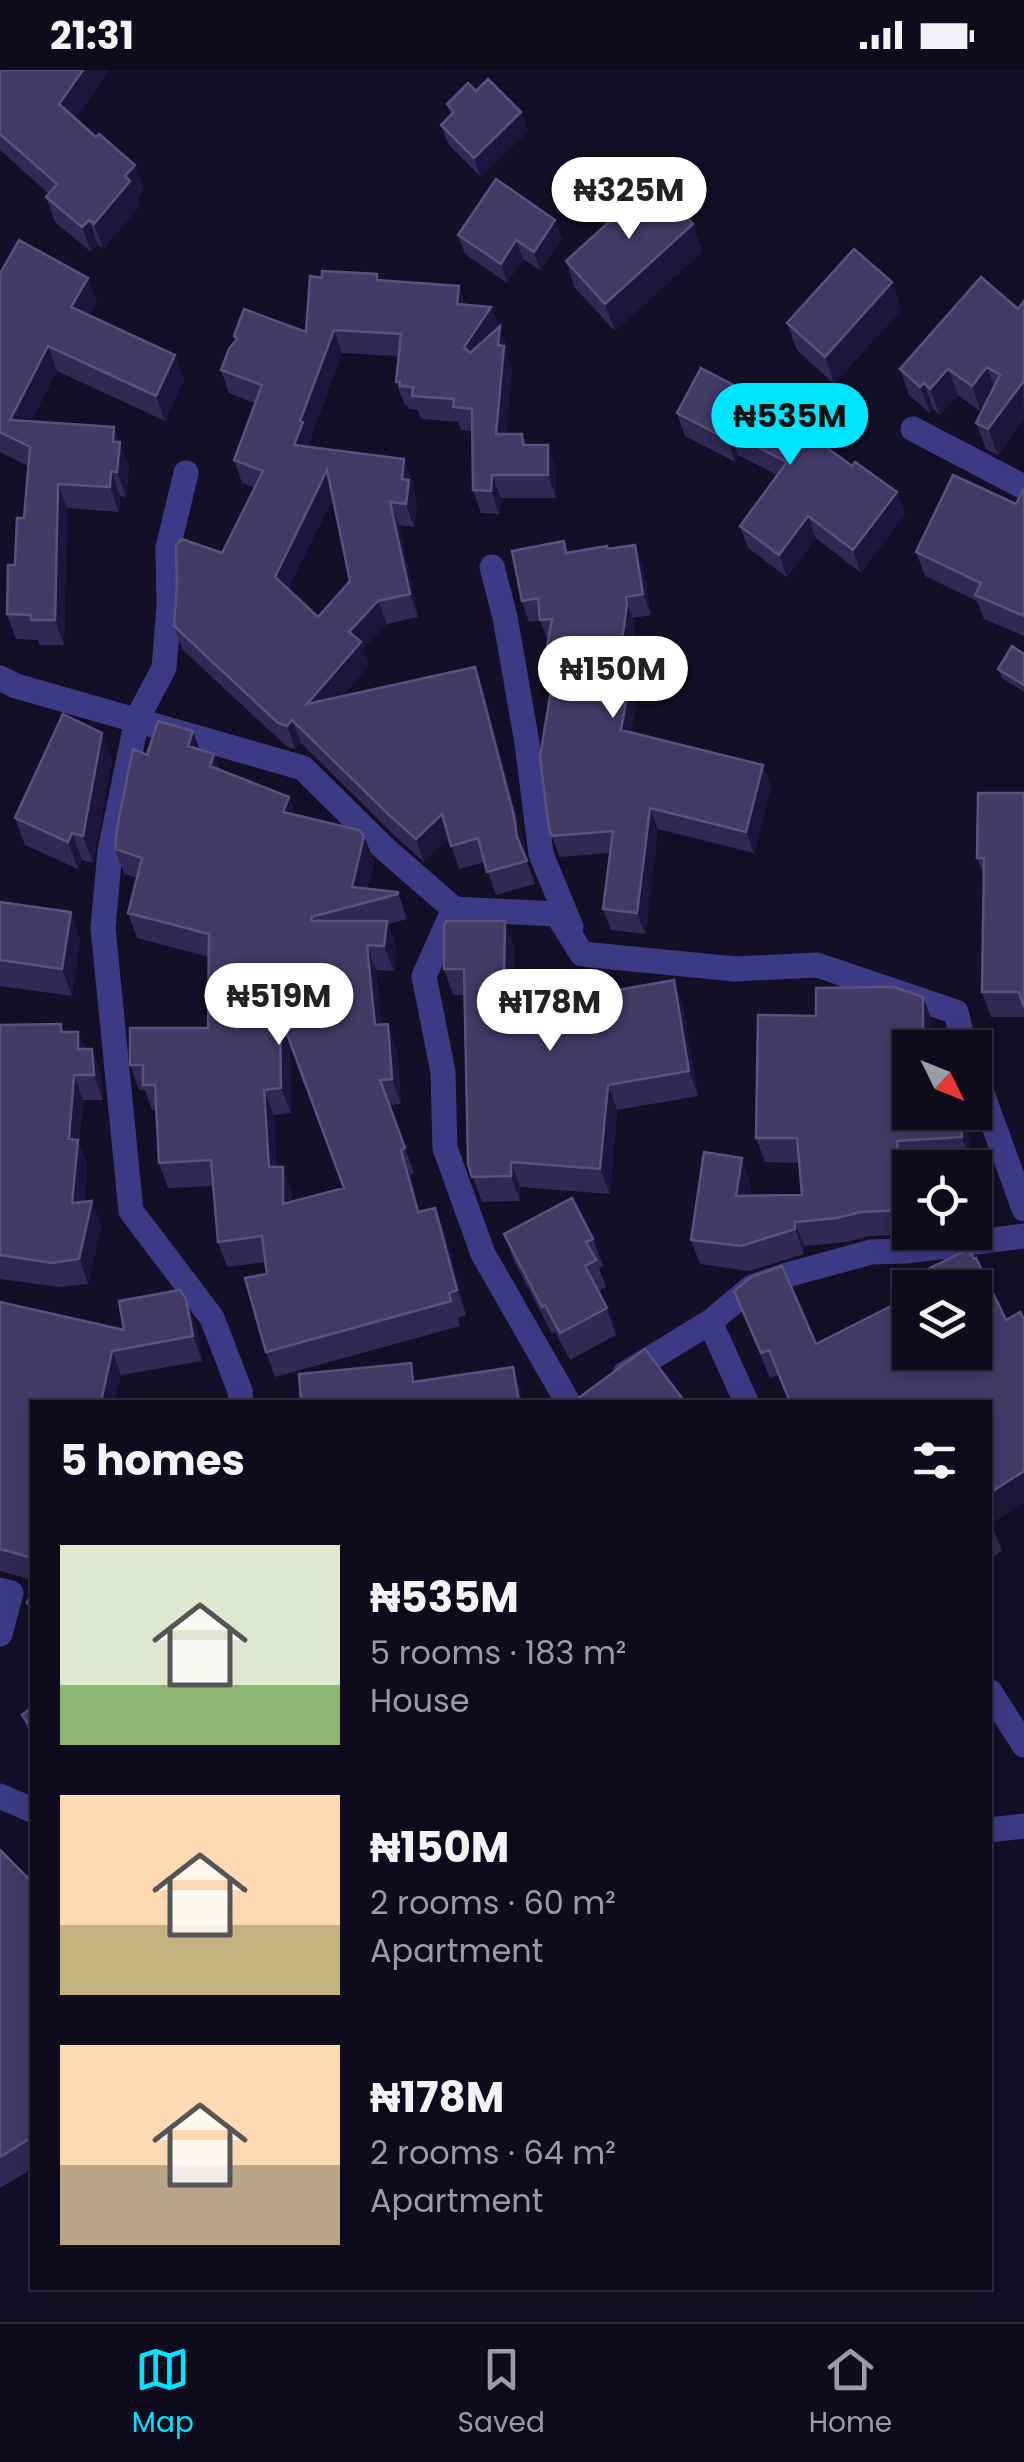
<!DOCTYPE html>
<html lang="en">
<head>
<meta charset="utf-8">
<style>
  :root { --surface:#0e0b1c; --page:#171425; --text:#f1f3f6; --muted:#9b9ba3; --line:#2e2b3b; --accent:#00e5ff }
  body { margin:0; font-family:Poppins,sans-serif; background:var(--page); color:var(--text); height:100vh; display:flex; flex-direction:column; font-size:38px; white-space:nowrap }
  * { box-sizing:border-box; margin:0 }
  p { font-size:32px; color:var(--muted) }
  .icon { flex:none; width:55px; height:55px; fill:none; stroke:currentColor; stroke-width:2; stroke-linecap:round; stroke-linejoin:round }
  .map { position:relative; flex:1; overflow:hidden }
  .panel { position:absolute; left:30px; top:1330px; width:962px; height:890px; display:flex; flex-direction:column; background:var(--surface); border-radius:0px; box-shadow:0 5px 15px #0003,0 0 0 2px var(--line) }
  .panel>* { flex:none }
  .needle { width:65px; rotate:133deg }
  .buttons { position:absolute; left:892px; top:960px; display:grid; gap:20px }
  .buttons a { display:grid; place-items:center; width:100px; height:100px; border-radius:0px; background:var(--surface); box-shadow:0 5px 15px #0003,0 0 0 2px var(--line); font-size:50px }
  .price { position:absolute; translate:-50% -85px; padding:0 22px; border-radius:35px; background:#fff; color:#222; font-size:32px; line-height:65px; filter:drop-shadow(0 2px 5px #0008) }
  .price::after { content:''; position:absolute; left:50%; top:60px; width:30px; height:22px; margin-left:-15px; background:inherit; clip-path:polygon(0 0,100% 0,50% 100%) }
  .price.active { background:var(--accent); color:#111 }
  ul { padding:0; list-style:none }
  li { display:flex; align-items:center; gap:30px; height:250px; padding:0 30px }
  li span { display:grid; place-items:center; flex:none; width:280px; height:200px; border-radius:0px; color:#555 }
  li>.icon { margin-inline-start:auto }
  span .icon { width:120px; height:120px; fill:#fffc; stroke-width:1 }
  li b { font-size:42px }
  h2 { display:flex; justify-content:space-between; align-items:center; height:120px; padding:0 30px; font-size:42px }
  .status { display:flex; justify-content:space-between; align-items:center; height:70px; padding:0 50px; background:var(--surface); direction:ltr }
  .status svg { height:28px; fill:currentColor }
  .tab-bar { display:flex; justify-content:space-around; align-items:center; height:140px; border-top:2px solid var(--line); background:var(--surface); font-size:28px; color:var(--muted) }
  .tab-bar a { display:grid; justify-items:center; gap:5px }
  .tab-bar .active { color:var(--accent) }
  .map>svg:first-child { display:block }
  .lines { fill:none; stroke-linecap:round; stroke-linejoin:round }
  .minor { stroke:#3d3a85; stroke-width:25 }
  .wall { fill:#312854; fill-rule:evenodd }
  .shaded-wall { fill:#1d163a }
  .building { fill:#433a66; stroke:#5a527e; stroke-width:2.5; fill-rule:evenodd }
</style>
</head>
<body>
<div class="status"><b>21:31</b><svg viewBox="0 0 49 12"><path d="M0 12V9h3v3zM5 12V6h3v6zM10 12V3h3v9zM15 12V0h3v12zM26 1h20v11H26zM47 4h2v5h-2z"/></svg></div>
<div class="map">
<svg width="1024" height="2252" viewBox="0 0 1024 2252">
  <rect width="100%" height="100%" fill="#130f26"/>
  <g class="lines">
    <!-- minor -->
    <path class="minor" d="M 913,359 L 1024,417
      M 186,403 L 168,478 L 169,537 L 164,598 L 137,649 L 110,781 L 103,858 L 131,1141 L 212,1248 L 240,1321 L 241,1332
      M 492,497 L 505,547 L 527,673 L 541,784 L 571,857
      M 0,608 L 16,616 L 303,698 L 385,779 L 454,839 L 557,844 L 582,884 L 735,899 L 817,895 L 956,942 L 965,978
      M 454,839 L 424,906 L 443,1002 L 445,1078 L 483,1184 L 568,1332
      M 975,1004 L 1024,1139
      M 710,1252 L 752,1217 L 787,1205 L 871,1182 L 907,1181 L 1024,1166
      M 625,1304 L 710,1252 L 746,1332
      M 0,1520 L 11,1523 L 0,1564
      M 990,1622 L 1024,1675
      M 0,1726 L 32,1740
      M 990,1760 L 1024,1756"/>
  </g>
  <!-- wall -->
  <path class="wall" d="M 0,0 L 76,49 L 96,67 L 135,95 L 144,120 L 137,128 L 140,136 L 103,179 L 98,175 L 91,182 L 55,152 L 46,127 L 49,124 L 0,80 Z
    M 476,21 L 521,42 L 528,61 L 481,107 L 448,74 L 441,55 L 451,46 L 447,34 Z
    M 555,150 L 562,169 L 540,200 L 523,189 L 507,213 L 465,184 L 458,165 Z
    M 703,181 L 615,261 L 575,218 L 566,191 Z
    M 0,204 L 88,208 L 97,232 L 89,245 L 175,285 L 184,310 L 165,351 L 57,301 L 31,351 L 114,357 L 129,397 L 126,427 L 120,426 L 119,442 L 67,438 L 64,575 L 40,575 L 38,570 L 16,569 L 7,544 L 24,448 L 28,396 L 0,382 Z
    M 379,210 L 459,216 L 465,234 L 491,237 L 508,279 L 508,286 L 512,299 L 506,364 L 522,364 L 527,375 L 556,398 L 556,428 L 501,428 L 499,444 L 481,443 L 473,420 L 473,361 L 461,360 L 458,352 L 421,349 L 418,340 L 409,339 L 407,335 L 405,335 L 396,312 L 399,286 L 342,283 L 310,370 L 311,377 L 404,389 L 413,412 L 412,418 L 417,433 L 414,457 L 399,455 L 418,547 L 387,554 L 363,579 L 369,595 L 342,626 L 475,597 L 483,620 L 523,769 L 526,789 L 535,814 L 496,825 L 485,792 L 459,799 L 449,768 L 424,792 L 396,767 L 301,673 L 295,679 L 286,676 L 182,579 L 174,556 L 222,483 L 255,418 L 242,413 L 234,390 L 255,333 L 229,323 L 221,300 L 236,271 L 234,266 L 306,262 ZM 333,428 L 350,511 L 318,547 L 288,519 Z
    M 892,212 L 901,240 L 834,314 L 797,280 L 787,253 Z
    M 1024,231 L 1024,349 L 998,385 L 986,379 L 976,353 L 981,342 L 958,325 L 940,345 L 933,339 L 930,343 L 909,325 L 900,299 L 1018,239 Z
    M 677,343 L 781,344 L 852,396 L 897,422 L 905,444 L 861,503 L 816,468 L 787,507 L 748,478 L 740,456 L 777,405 L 738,385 L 735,392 L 685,366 Z
    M 1024,418 L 1024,566 L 984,549 L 977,531 L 925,506 L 916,482 L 1016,434 Z
    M 608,479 L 643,496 L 651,545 L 633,548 L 635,556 L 629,596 L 632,596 L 639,617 L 631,663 L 763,695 L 771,716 L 754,783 L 658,759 L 645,864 L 611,860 L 603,839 L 610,783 L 560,787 L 557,780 L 549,759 L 552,615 L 544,594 L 548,571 L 540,550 L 529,552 L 522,531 L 567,482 Z
    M 1024,584 L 1024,622 L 1002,608 L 998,599 Z
    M 199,680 L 214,684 L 220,700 L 289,727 L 295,745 L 364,766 L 374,791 L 367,819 L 398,822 L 407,849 L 388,854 L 396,876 L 394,901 L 376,900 L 381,954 L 397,979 L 401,1034 L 389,1035 L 414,1103 L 410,1105 L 420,1142 L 445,1163 L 466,1245 L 458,1248 L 460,1256 L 275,1307 L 266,1282 L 267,1204 L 266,1192 L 227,1197 L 218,1172 L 213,1116 L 168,1118 L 159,1093 L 156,1040 L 152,1040 L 145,1020 L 139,1020 L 130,995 L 208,958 L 209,887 L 137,868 L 128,843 L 137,808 L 124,804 L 115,779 L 147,685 ZM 290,970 L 344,1118 L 292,1132 L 292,1122 L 276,1097 L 274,1045 L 291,1043 Z
    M 112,690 L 93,793 L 82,790 L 78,799 L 25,775 L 15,748 Z
    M 1024,723 L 1024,947 L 991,947 L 982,922 L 984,806 L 977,788 Z
    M 0,832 L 71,842 L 80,869 L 72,926 L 0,916 Z
    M 514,876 L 514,910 L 587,902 L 595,924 L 683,936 L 698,1026 L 617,1040 L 610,1124 L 520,1117 L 520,1131 L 482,1132 L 468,1094 L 464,925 L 453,925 L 444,899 Z
    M 932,951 L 932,974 L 910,978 L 968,1051 L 971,1091 L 906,1096 L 910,1162 L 912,1164 L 870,1166 L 846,1172 L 804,1176 L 804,1184 L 749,1201 L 700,1194 L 691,1170 L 751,1112 L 749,1126 L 802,1125 L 799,1093 L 765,1092 L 756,1068 Z
    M 61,954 L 64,962 L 78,962 L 85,979 L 92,979 L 101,1004 L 103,1030 L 83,1030 L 79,1073 L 87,1094 L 84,1132 L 92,1131 L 101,1156 L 88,1214 L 60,1217 L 0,1209 L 0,955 Z
    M 504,1164 L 593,1169 L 603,1196 L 599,1198 L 606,1217 L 598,1221 L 607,1238 L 616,1265 L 570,1290 L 555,1262 L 552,1264 L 514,1191 Z
    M 969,1179 L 974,1189 L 976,1188 L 1006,1250 L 1020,1242 L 1024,1249 L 1024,1432 L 991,1453 L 1002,1481 L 990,1488 L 990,1332 L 789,1332 L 778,1305 L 770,1308 L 734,1221 L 751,1207 L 782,1196 L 816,1274 L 899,1232 L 893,1216 ZM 910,1218 L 975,1218 L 975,1282 L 910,1282 Z
    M 0,1232 L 124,1260 L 195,1253 L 202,1291 L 121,1305 L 32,1332 L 32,1510 L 0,1501 Z
    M 32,1521 L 32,1550 L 27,1533 Z
    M 32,1637 L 32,1671 L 22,1645 Z
    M 0,1780 L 32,1812 L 32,2099 L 0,2118 Z"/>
  <!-- shaded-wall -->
  <path class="shaded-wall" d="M 83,0 L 110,0 L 68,59 L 59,34 Z
    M 521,42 L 528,61 L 481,107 L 474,88 Z
    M 135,95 L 144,120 L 137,128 L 140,136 L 103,179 L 94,154 L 125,106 Z
    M 89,150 L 98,175 L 91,182 L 82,157 Z
    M 555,150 L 562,169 L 540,200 L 534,182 Z
    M 693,154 L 703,181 L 615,261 L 605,234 Z
    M 516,170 L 523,189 L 507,213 L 501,194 Z
    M 88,208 L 97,232 L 80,261 L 71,237 Z
    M 892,212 L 901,240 L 834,314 L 825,287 Z
    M 459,216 L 467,239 L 457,234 Z
    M 491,237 L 508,279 L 508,286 L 512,299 L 504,387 L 464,277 Z
    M 334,260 L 342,283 L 310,370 L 312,375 L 303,398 L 294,375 L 300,351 Z
    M 48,276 L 57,301 L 20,372 L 10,350 Z
    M 175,285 L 184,310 L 165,351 L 156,326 Z
    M 987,297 L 996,323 L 981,342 L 972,316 Z
    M 948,299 L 958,325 L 940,345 L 930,319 Z
    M 1023,312 L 1024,349 L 998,385 L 988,359 Z
    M 924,313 L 933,339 L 930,343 L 920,317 Z
    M 114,357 L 129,397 L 126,427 L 117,402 L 113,372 Z
    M 730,363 L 738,385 L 735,392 L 727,369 Z
    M 548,375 L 556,398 L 556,428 L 548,405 Z
    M 404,389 L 413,412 L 412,418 L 417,433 L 414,457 L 406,434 L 402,409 Z
    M 327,400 L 335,423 L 283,530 L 275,507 Z
    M 111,401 L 120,426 L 119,442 L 110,417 Z
    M 492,405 L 501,428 L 499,444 L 491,421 Z
    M 58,414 L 67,438 L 64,575 L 55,550 Z
    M 897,422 L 905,444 L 861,503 L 853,480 Z
    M 390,432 L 399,455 L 418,547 L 410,524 Z
    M 808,446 L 816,468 L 787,507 L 779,485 Z
    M 635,475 L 643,496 L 651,545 L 643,524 Z
    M 626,527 L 635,556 L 629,596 L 632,596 L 639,617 L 628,681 L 621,660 L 620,584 Z
    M 378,531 L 387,554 L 363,579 L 369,595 L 315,657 L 307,634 L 349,562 Z
    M 475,597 L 483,620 L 523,769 L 526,790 L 517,767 Z
    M 292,650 L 301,673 L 295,679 L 287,656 Z
    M 193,661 L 202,686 L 188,676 Z
    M 102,663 L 112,690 L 93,793 L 83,766 Z
    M 214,684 L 223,709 L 210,696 Z
    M 763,695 L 771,716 L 754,783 L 746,762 Z
    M 289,727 L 298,752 L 283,742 Z
    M 650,738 L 658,759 L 645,864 L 637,843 Z
    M 442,744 L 451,767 L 424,792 L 416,769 Z
    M 72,763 L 82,790 L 78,799 L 68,772 Z
    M 364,766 L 374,791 L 363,833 L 352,817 Z
    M 71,842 L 80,869 L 72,926 L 62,899 Z
    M 387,851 L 396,876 L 394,901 L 384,876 Z
    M 505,851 L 514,876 L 514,936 L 504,911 Z
    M 367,875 L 376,900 L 384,980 L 375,955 Z
    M 587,902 L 597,927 L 590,925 Z
    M 674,910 L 683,936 L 698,1026 L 689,1001 Z
    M 923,927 L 932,951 L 932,978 L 923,974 Z
    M 280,945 L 290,970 L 291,1043 L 281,1018 Z
    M 388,954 L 397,979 L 401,1034 L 392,1009 Z
    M 78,962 L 87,986 L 78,979 Z
    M 92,979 L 101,1004 L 103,1030 L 94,1005 Z
    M 74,1005 L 83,1030 L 79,1073 L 87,1094 L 81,1158 L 72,1133 L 69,1069 Z
    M 608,1015 L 617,1040 L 610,1124 L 600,1099 Z
    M 264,1020 L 274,1045 L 278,1122 L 269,1097 Z
    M 961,1042 L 965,1042 L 968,1051 L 971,1091 L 962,1067 Z
    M 897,1071 L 906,1096 L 910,1159 L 903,1140 Z
    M 401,1080 L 410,1105 L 427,1167 L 418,1142 Z
    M 742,1088 L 751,1112 L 745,1151 L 736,1126 Z
    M 511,1092 L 520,1117 L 520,1131 L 511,1106 Z
    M 283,1097 L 292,1122 L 292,1159 L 283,1134 Z
    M 92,1131 L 101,1156 L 88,1214 L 79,1189 Z
    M 435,1138 L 445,1163 L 466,1245 L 457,1220 Z
    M 795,1152 L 804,1176 L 804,1184 L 795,1159 Z
    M 186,1229 L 195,1253 L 202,1291 L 193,1266 Z
    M 112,1281 L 121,1305 L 115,1332 L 101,1332 Z
    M 513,1297 L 522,1322 L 523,1332 L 519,1332 Z
    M 1024,1401 L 1024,1432 L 990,1454 L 990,1423 Z"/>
  <!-- building -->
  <path class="building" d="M 0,0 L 83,0 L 59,34 L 96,67 L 99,64 L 135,95 L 125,106 L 130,111 L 94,154 L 89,150 L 82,157 L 46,127 L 57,114 L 0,64 Z
    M 488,9 L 521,42 L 474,88 L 441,55 L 454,42 L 447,34 L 468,13 L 476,21 Z
    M 496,109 L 555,150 L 534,182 L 516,170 L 501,194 L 458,165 Z
    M 654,111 L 693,154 L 605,234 L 566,191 Z
    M 19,170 L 88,208 L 71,237 L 175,285 L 156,326 L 48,276 L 10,350 L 114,357 L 113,372 L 120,372 L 117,402 L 111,401 L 110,417 L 58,414 L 55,550 L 31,550 L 31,545 L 7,544 L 8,495 L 15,495 L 17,448 L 24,448 L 30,377 L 0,362 L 0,204 Z
    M 854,179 L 892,212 L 825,287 L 787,253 Z
    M 322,201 L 377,204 L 377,210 L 459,216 L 457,234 L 491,237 L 464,277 L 470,283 L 500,256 L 498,275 L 504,276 L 496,364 L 522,364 L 523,375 L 548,375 L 548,405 L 492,405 L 491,421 L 473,420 L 472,339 L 453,337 L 454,329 L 412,326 L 413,317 L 400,316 L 400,312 L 396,312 L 401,264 L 334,260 L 300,351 L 303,352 L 294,375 L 404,389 L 402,409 L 409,410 L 406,434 L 390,432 L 410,524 L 378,531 L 349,562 L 361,572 L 307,634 L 475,597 L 514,746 L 517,767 L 527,791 L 487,802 L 478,768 L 451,776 L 442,744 L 416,769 L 388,744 L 292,650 L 287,656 L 278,653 L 174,556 L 177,514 L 176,475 L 182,469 L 222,483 L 263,401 L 234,390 L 262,315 L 221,300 L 229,279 L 237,269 L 234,266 L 244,239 L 306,262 L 310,206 L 322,208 ZM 327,400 L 350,511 L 318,547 L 275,507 Z
    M 981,207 L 1018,239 L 1024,231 L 1024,313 L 1023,312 L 988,359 L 976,353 L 1000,305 L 987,297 L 972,316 L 948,299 L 930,319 L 924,313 L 920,317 L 900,299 Z
    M 701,298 L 779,339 L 778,342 L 852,396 L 855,392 L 897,422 L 853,480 L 808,446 L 779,485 L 740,456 L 787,392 L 730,363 L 727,369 L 677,343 Z
    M 953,405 L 1016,434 L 1024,418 L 1024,546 L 975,525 L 981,513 L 916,482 Z
    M 564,471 L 566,483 L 607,476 L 607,479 L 635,475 L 643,524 L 626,527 L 627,535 L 620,584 L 625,585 L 624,595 L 632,596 L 621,660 L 763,695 L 746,762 L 650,738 L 637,843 L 603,839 L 613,761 L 552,766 L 549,759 L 540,687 L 555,596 L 544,594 L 552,549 L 540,550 L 538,528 L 522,531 L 512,481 Z
    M 1012,576 L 1024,584 L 1024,615 L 998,599 Z
    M 63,644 L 102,663 L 83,766 L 72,763 L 68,772 L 15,748 Z
    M 158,651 L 193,661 L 188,676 L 214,684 L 210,696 L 289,727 L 283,742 L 359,760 L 364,766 L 352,817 L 398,822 L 398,824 L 311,847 L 312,851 L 387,851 L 384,876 L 367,875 L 375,955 L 388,954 L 392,1009 L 380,1010 L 405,1078 L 401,1080 L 418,1142 L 435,1138 L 457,1220 L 449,1223 L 451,1231 L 266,1282 L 245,1208 L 267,1204 L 262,1166 L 218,1172 L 211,1090 L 159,1093 L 155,1015 L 143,1015 L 143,995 L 130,995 L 130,958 L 208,958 L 209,864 L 128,843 L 142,788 L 115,779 L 117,758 L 133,679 L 147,685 ZM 280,945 L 344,1118 L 283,1134 L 283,1097 L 269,1097 L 264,1020 L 281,1018 Z
    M 978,723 L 1024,723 L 1024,937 L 1019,922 L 982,922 L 984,788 L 977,788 Z
    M 0,832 L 71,842 L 62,899 L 0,890 Z
    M 446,851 L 505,851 L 504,911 L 587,902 L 590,925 L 674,910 L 689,1001 L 608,1015 L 600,1099 L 511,1092 L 511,1106 L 472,1107 L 468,1094 L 464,899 L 444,899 L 444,856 Z
    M 894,917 L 923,927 L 923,974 L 947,974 L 947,978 L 910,978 L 910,1042 L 961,1042 L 962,1067 L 897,1071 L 903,1140 L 861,1142 L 837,1148 L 795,1152 L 795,1159 L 741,1176 L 691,1170 L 704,1082 L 742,1088 L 736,1126 L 802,1125 L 797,1068 L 756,1068 L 758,945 L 816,946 L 816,918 Z
    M 61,954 L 61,962 L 78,962 L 78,979 L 92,979 L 94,1005 L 74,1005 L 69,1069 L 78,1070 L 72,1133 L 92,1131 L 79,1189 L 52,1193 L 0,1185 L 0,955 Z
    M 572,1128 L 593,1169 L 586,1172 L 596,1190 L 585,1196 L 607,1238 L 560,1263 L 545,1235 L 542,1237 L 504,1164 Z
    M 969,1179 L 974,1189 L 976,1188 L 1006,1250 L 1020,1242 L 1024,1249 L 1024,1401 L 990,1423 L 990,1332 L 790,1332 L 769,1280 L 761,1283 L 734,1221 L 751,1207 L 782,1196 L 816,1274 L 901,1231 L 893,1216 ZM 910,1218 L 975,1218 L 975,1282 L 910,1282 Z
    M 180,1220 L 186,1229 L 193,1266 L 112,1281 L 101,1332 L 32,1332 L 32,1488 L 0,1479 L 0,1232 L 124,1260 L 119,1231 Z
    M 645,1279 L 685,1332 L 573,1332 Z
    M 411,1293 L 413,1312 L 513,1297 L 519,1332 L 301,1332 L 299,1304 Z
    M 32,1521 L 32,1536 L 27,1533 Z
    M 32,1637 L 32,1659 L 22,1645 Z
    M 0,1780 L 32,1812 L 32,2067 L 0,2087 Z"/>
</svg>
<div class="buttons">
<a><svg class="needle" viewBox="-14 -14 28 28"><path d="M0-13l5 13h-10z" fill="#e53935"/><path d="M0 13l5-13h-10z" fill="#9b9ba3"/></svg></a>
<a><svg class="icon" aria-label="locate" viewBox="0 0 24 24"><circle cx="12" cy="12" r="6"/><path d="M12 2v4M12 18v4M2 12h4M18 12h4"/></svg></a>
<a><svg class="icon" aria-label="layers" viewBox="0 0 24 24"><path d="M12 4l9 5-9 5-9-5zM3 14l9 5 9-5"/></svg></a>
</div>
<b class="price" style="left:629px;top:172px">₦325M</b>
<b class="price active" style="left:790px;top:398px">₦535M</b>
<b class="price" style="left:613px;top:651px">₦150M</b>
<b class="price" style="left:279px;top:978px">₦519M</b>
<b class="price" style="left:550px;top:984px">₦178M</b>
<section class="panel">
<h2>5 homes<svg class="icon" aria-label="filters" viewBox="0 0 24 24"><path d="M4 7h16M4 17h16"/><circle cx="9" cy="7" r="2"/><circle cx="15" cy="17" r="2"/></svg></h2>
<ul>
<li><span style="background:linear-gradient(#dfe7d0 70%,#8fb573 0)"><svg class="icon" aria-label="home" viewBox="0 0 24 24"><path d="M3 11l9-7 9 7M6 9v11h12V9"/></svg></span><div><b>₦535M</b><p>5 rooms · 183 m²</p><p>House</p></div></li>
<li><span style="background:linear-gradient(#ffd9b3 65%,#c2b280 0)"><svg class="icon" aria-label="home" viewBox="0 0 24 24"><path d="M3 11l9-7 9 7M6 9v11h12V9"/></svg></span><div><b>₦150M</b><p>2 rooms · 60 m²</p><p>Apartment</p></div></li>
<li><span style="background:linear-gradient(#ffd9b3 60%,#b9a48a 0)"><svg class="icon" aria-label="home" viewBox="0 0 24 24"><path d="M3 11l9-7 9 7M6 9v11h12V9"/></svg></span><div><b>₦178M</b><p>2 rooms · 64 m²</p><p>Apartment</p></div></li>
</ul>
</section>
</div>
<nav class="tab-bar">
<a class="active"><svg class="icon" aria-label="map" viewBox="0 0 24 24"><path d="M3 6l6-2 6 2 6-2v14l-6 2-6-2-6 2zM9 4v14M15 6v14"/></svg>Map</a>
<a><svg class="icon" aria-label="saved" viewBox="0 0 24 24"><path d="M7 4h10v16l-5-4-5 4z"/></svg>Saved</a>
<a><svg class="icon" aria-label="home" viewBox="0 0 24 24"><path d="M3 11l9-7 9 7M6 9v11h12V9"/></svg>Home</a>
</nav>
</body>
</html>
